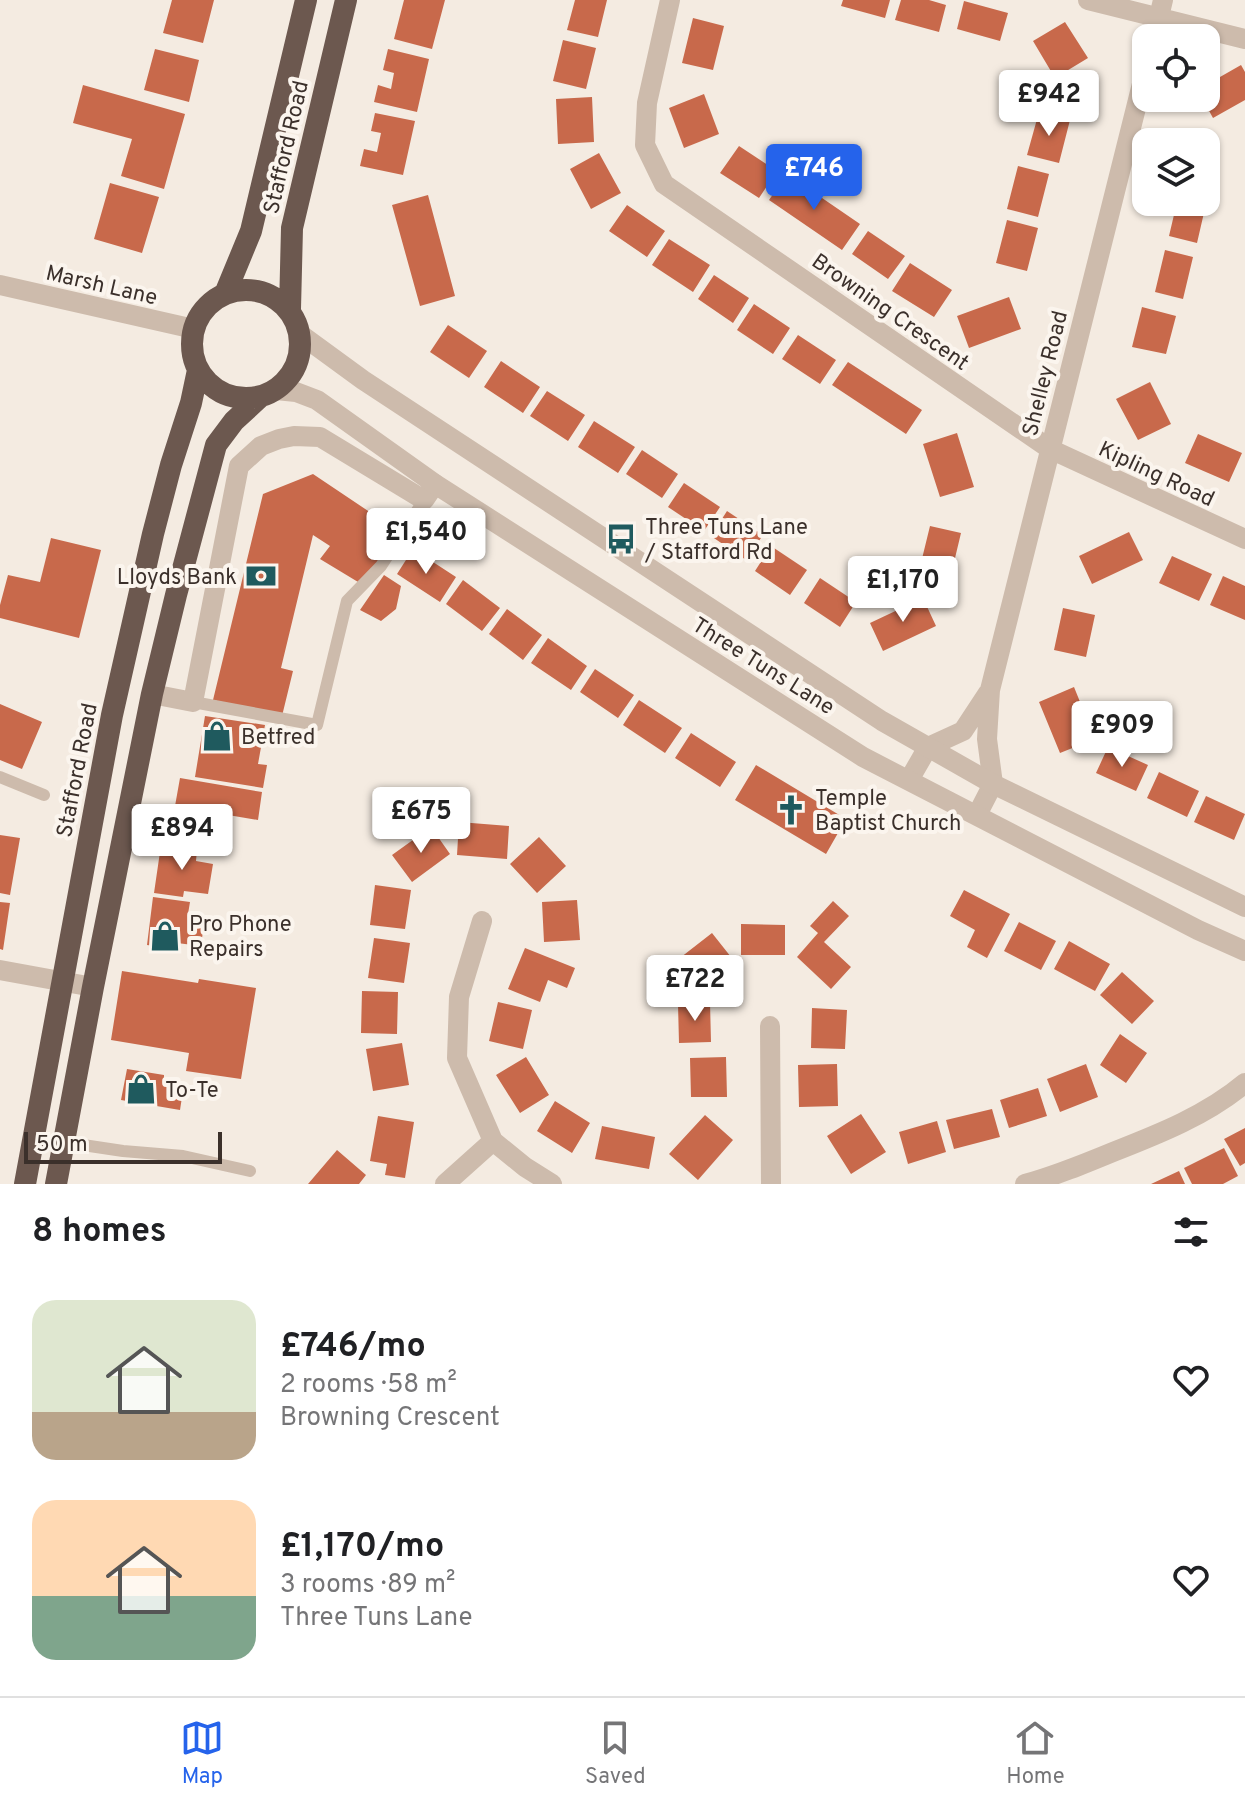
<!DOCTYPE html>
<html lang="en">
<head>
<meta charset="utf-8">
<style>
  :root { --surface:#fff; --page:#f2f2f2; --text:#202124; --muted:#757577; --line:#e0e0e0; --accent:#2563eb }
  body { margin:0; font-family:Overpass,sans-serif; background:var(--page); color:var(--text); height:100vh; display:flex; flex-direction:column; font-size:30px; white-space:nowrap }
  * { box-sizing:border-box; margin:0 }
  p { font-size:26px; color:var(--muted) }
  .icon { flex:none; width:44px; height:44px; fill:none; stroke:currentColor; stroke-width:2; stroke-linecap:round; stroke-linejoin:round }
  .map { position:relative; height:1184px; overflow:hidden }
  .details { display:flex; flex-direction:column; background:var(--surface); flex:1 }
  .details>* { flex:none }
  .buttons { position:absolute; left:1132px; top:24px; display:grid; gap:16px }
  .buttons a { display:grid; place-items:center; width:88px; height:88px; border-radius:16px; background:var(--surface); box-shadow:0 2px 6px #0004; font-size:40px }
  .scale { position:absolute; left:24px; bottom:20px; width:198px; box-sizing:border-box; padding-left:8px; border:4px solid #3b302b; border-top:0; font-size:22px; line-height:28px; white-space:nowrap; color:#3b302b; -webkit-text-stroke:6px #fbf5ee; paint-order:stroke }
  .price { position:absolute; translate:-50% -68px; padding:0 18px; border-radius:8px; background:#fff; color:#222; font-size:26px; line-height:52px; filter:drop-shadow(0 2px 4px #0008) }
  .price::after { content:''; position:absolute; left:50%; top:48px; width:24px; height:18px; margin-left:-12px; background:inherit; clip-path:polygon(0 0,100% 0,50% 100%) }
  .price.active { background:var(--accent); color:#fff }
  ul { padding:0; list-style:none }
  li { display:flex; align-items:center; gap:24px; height:200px; padding:0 32px }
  li span { display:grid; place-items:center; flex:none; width:224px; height:160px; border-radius:24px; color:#555 }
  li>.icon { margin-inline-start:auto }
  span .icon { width:96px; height:96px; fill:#fffc; stroke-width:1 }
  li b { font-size:34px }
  h2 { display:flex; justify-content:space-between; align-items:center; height:96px; padding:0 32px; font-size:34px }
  .menu { display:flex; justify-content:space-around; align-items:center; height:112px; border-top:2px solid var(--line); background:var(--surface); font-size:22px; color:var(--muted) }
  .menu a { display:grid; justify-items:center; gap:4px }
  .menu .active { color:var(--accent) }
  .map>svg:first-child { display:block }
  .building { fill:#c8694b }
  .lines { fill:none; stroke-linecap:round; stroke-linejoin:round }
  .service { stroke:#cdbbac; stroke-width:12 }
  .minor { stroke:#cdbbac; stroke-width:20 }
  .tertiary { stroke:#cdbbac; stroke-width:20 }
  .trunk { stroke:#6c584f; stroke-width:22 }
  .labels { text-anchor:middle; stroke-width:8; stroke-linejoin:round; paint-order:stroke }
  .street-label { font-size:22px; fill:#3b302b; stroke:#fbf5ee }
  .poi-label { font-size:22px; fill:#3b302b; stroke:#fbf5ee; text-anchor:start }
</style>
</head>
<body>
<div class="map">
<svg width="1245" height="1184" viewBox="0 0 1245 1184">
  <rect width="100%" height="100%" fill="#f4ebe1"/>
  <!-- building -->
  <path class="building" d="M 172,0 L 214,0 L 203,43 L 163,33 Z
    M 404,0 L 445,0 L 432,49 L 394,39 Z
    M 575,0 L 607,0 L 598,37 L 567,30 Z
    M 843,0 L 890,0 L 885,18 L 841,6 Z
    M 901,0 L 929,0 L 946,5 L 939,32 L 895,20 Z
    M 964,1 L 1008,13 L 1000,41 L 957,29 Z
    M 693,18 L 724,26 L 713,70 L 682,63 Z
    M 1065,22 L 1088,58 L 1055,78 L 1033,41 Z
    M 563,40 L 596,48 L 586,89 L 553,81 Z
    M 155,49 L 199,60 L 189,102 L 144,90 Z
    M 388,49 L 429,59 L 417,112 L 374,102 L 378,85 L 391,89 L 394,73 L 383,70 Z
    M 1241,65 L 1245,72 L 1245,100 L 1213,118 L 1202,98 L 1206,98 L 1206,85 Z
    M 83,85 L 185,114 L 164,189 L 121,176 L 132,139 L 73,123 Z
    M 704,94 L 719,134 L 684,148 L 669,108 Z
    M 592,97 L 594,142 L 558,144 L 556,99 Z
    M 1039,112 L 1070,120 L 1059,163 L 1027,155 Z
    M 375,113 L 415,121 L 403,175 L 360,166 L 364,149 L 377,152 L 381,133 L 371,131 Z
    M 1206,144 L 1218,147 L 1209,187 L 1206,186 Z
    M 739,146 L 777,171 L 759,198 L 720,173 Z
    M 599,153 L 621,193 L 591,209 L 570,169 Z
    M 1018,166 L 1049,174 L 1038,217 L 1007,209 Z
    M 787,174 L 860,224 L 842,250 L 769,200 Z
    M 110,183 L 159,197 L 142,253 L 94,239 Z
    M 428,195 L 455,296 L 420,306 L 392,205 Z
    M 1177,202 L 1196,202 L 1206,204 L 1197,243 L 1169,236 Z
    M 627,205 L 665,231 L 647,257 L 609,231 Z
    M 1007,220 L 1038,228 L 1027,271 L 996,263 Z
    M 868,231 L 905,256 L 888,279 L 852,254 Z
    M 669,239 L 710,265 L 693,292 L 652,265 Z
    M 1165,250 L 1193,257 L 1183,299 L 1155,292 Z
    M 910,263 L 952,290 L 934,317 L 892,291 Z
    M 714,275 L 749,298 L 733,323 L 698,299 Z
    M 1009,297 L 1021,329 L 969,348 L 957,316 Z
    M 754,304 L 790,328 L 773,354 L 737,330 Z
    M 1142,307 L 1176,316 L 1166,354 L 1132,347 Z
    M 448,325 L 487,351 L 469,378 L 430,352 Z
    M 798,335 L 836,360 L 820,384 L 782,359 Z
    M 501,361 L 540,387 L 523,413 L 484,387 Z
    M 848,362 L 922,410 L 906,434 L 832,385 Z
    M 1150,382 L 1171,424 L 1138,440 L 1116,399 Z
    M 547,391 L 585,415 L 568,441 L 530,416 Z
    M 594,421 L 635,447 L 618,473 L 578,447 Z
    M 957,433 L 974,487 L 940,497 L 923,444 Z
    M 1198,434 L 1242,453 L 1229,482 L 1185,463 Z
    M 642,450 L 678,474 L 662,498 L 626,474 Z
    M 313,474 L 398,531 L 363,585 L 320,559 L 330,546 L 313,535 L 281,668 L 293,671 L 282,716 L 213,700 L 263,494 Z
    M 684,483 L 720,507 L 704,531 L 668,507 Z
    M 727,511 L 763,535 L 746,560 L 711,536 Z
    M 930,526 L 961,533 L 950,579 L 919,571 Z
    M 1129,532 L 1143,560 L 1092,584 L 1079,556 Z
    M 51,538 L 101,550 L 79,638 L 0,618 L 0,605 L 8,575 L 40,582 Z
    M 771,546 L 807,570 L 790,595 L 755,571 Z
    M 413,549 L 456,577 L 440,602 L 397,574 Z
    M 1172,556 L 1212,574 L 1199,601 L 1159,583 Z
    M 384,575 L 401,586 L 396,609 L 381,621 L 360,610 Z
    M 1223,576 L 1245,586 L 1245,620 L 1210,605 Z
    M 820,578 L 856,602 L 840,627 L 804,603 Z
    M 463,580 L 500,608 L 482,631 L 446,604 Z
    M 923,598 L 936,626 L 883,651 L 870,623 Z
    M 1063,608 L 1095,615 L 1086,657 L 1054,650 Z
    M 507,609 L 542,635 L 523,660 L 489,634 Z
    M 548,638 L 587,666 L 571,690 L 531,663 Z
    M 595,669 L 634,695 L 618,718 L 580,692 Z
    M 1074,687 L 1095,739 L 1060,753 L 1039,702 Z
    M 639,700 L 682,728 L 665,753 L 623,725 Z
    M 0,704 L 42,722 L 22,769 L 0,760 Z
    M 205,716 L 265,725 L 258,764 L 267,765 L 263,788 L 195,777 Z
    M 691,733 L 736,762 L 720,787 L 675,758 Z
    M 1108,747 L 1148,765 L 1136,791 L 1096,773 Z
    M 756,765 L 846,819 L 826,854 L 735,800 Z
    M 1159,772 L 1199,791 L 1187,817 L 1147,798 Z
    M 180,778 L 262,792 L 258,820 L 175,806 Z
    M 1206,796 L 1245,814 L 1234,840 L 1194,822 Z
    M 173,811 L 223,818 L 219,842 L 170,834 Z
    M 459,822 L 509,826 L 507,859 L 457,855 Z
    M 431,827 L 450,854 L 412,882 L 392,855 Z
    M 0,835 L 20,838 L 10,895 L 0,893 Z
    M 539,837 L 566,866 L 537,893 L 510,864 Z
    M 161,845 L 197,850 L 196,861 L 213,864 L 208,894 L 184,891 L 183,897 L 154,893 Z
    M 375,885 L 411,890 L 405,929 L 370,925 Z
    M 964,890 L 1010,914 L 987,958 L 967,947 L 975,930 L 950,916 Z
    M 153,897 L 190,902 L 188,914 L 205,916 L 201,946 L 177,943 L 176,949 L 147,945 Z
    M 577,900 L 580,940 L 544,942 L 542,902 Z
    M 833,901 L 849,916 L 824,942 L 851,967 L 831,989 L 797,957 L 818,933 L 810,926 Z
    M 0,902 L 10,903 L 3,950 L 0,949 Z
    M 1019,922 L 1056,941 L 1041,970 L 1004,951 Z
    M 741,924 L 785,925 L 785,955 L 741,955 Z
    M 712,933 L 731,957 L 696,985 L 676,961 Z
    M 374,938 L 410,943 L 404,983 L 368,978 Z
    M 1069,941 L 1110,964 L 1095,991 L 1054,969 Z
    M 525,948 L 575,968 L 567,988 L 548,980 L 540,1002 L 508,989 Z
    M 122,971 L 198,983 L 199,979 L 256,988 L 241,1079 L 186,1071 L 189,1053 L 111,1040 Z
    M 1122,972 L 1154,1001 L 1132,1024 L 1100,995 Z
    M 362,991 L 398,992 L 397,1034 L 361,1033 Z
    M 498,1002 L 532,1010 L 523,1049 L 489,1041 Z
    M 710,1002 L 711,1042 L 679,1043 L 678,1004 Z
    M 812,1008 L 847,1010 L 845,1049 L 811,1048 Z
    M 1120,1034 L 1147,1053 L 1126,1083 L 1100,1065 Z
    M 402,1043 L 409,1085 L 373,1091 L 366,1049 Z
    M 526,1057 L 549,1095 L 520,1113 L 496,1075 Z
    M 726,1057 L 727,1097 L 691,1097 L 690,1058 Z
    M 837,1064 L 838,1106 L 799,1107 L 798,1065 Z
    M 1086,1064 L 1098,1097 L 1060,1112 L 1047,1079 Z
    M 127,1069 L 164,1075 L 164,1080 L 184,1084 L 180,1110 L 121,1100 Z
    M 1038,1088 L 1047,1116 L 1009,1128 L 1000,1100 Z
    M 555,1101 L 590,1123 L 572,1153 L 537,1131 Z
    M 992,1109 L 1000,1137 L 954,1149 L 946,1120 Z
    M 861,1114 L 886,1152 L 851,1174 L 827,1136 Z
    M 705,1115 L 733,1140 L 698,1180 L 669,1154 Z
    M 378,1116 L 414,1122 L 405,1178 L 385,1175 L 387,1164 L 370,1161 Z
    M 937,1121 L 946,1152 L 908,1164 L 899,1132 Z
    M 602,1126 L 655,1137 L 649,1169 L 595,1159 Z
    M 1245,1128 L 1245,1163 L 1240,1166 L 1224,1139 Z
    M 1224,1148 L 1238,1176 L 1223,1184 L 1192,1184 L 1184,1168 Z
    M 337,1150 L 366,1175 L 359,1184 L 308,1184 Z
    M 1179,1171 L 1185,1184 L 1151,1184 Z"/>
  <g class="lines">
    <!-- service -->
    <path class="service" d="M 193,702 L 317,725 L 347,601 L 381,566 L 424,500
      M 0,777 L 44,795
      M 63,1142 L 123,1151 L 183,1156 L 250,1171"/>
    <!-- minor -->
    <path class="minor" d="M 670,0 L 647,103 L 645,145 L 664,184 L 1050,449 L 1245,539
      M 1088,0 L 1245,39
      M 1154,38 L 1163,0
      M 0,285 L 194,329
      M 152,694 L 193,702 L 239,466 L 261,446 L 279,439 L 294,436 L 320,437 L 424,500 L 435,484
      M 909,780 L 928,747 L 963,731 L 988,693
      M 977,815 L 993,784 L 987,739 L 990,690 L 1146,68
      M 482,921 L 459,997 L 457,1058 L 493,1141 L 525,1167 L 552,1184
      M 0,970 L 93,987
      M 770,1026 L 771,1184
      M 445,1184 L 493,1141
      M 1025,1184 C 1055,1176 1084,1164 1113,1152 C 1159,1134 1207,1115 1245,1083"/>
    <!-- tertiary -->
    <path class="tertiary" d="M 300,334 L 363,380 L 882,721 L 993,784 L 1245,907
      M 276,390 L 296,392 L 317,400 L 435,484 L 863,757 L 1198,930 L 1245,951"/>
    <!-- trunk -->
    <path class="trunk" d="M192 344a54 54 0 1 1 108 0a54 54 0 1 1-108 0Z
      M 225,294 L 251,231 L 306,0
      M 290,309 L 292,228 L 346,0
      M 25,1184 L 112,715 L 153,534 L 171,465 L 191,403 L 198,370
      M 56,1184 L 93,987 L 152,694 L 176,595 L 216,445 L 234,421 L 260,397"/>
  </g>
  <!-- icons -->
  <defs>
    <g id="bus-bare" transform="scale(2.4)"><path d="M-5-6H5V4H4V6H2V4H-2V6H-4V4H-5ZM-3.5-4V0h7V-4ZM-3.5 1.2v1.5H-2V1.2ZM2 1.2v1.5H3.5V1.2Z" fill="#1f5a5e" stroke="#fbf5ee" stroke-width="2.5" paint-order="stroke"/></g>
    <g id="bank-bare" transform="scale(2.4)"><path d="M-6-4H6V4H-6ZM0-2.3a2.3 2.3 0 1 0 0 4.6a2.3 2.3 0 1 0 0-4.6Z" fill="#1f5a5e" stroke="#fbf5ee" stroke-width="2.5" paint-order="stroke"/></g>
    <g id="shop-bare" transform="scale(2.4)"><path d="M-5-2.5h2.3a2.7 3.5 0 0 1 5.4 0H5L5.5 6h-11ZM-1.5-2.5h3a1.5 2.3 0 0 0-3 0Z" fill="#1f5a5e" stroke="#fbf5ee" stroke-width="2.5" paint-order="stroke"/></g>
    <g id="church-bare" transform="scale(2.4)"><path d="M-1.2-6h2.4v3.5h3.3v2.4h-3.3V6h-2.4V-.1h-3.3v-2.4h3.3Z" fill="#1f5a5e" stroke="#fbf5ee" stroke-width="2.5" paint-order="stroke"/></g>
  </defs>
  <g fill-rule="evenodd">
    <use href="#bus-bare" x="621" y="539"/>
    <use href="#bank-bare" x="261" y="576"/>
    <use href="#shop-bare" x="217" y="736"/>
    <use href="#church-bare" x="791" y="810"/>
    <use href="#shop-bare" x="165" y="936"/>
    <use href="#shop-bare" x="141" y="1089"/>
  </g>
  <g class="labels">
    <!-- street labels -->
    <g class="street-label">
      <text transform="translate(285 147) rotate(-77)" y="8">Stafford Road</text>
      <text transform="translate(102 284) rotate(13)" y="8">Marsh Lane</text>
      <text transform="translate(891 311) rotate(35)" y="8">Browning Crescent</text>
      <text transform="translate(1044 373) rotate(-76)" y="8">Shelley Road</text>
      <text transform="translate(1157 473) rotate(25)" y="8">Kipling Road</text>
      <text transform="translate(764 665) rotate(32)" y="8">Three Tuns Lane</text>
      <text transform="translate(76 770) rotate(-79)" y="8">Stafford Road</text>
    </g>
    <!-- poi labels -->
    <g class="poi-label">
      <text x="645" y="534">Three Tuns Lane<tspan x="645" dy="25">/ Stafford Rd</tspan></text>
      <text x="237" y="584" text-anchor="end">Lloyds Bank</text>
      <text x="241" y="744">Betfred</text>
      <text x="815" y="805">Temple<tspan x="815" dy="25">Baptist Church</tspan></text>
      <text x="189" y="931">Pro Phone<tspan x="189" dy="25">Repairs</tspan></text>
      <text x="165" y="1097">To-Te</text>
    </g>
  </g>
</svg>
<div class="buttons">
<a><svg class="icon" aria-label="locate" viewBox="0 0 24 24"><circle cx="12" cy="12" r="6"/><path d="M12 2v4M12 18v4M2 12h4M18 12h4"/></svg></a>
<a><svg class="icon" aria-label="layers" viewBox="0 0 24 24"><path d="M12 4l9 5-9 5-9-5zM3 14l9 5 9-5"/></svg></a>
</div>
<div class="scale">50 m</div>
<b class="price" style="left:1049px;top:138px">£942</b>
<b class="price active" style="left:814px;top:212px">£746</b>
<b class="price" style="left:426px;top:576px">£1,540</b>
<b class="price" style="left:903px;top:624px">£1,170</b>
<b class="price" style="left:1122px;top:769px">£909</b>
<b class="price" style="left:421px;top:855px">£675</b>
<b class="price" style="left:182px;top:872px">£894</b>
<b class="price" style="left:695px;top:1023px">£722</b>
</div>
<section class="details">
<h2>8 homes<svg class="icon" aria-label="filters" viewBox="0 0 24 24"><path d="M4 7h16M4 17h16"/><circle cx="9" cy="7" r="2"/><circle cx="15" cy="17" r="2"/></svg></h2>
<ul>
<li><span style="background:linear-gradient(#dfe7d0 70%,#b9a48a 0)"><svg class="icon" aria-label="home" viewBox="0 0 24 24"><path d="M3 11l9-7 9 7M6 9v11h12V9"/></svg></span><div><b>£746/mo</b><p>2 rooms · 58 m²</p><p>Browning Crescent</p></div><svg class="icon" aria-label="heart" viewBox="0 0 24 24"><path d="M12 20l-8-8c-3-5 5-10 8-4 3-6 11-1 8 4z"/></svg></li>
<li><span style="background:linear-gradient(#ffd9b3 60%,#7fa58c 0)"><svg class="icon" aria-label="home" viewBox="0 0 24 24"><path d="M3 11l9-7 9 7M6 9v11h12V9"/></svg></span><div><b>£1,170/mo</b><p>3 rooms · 89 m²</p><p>Three Tuns Lane</p></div><svg class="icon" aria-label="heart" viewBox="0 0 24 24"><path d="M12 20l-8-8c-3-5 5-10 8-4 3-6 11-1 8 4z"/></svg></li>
</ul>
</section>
<nav class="menu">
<a class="active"><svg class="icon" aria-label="map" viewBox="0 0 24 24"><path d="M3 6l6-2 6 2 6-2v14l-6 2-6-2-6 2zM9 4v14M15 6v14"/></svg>Map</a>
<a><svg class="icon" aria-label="saved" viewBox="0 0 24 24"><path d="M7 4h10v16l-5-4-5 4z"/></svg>Saved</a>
<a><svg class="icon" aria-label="home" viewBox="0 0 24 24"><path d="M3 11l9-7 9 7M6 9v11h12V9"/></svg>Home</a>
</nav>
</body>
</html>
